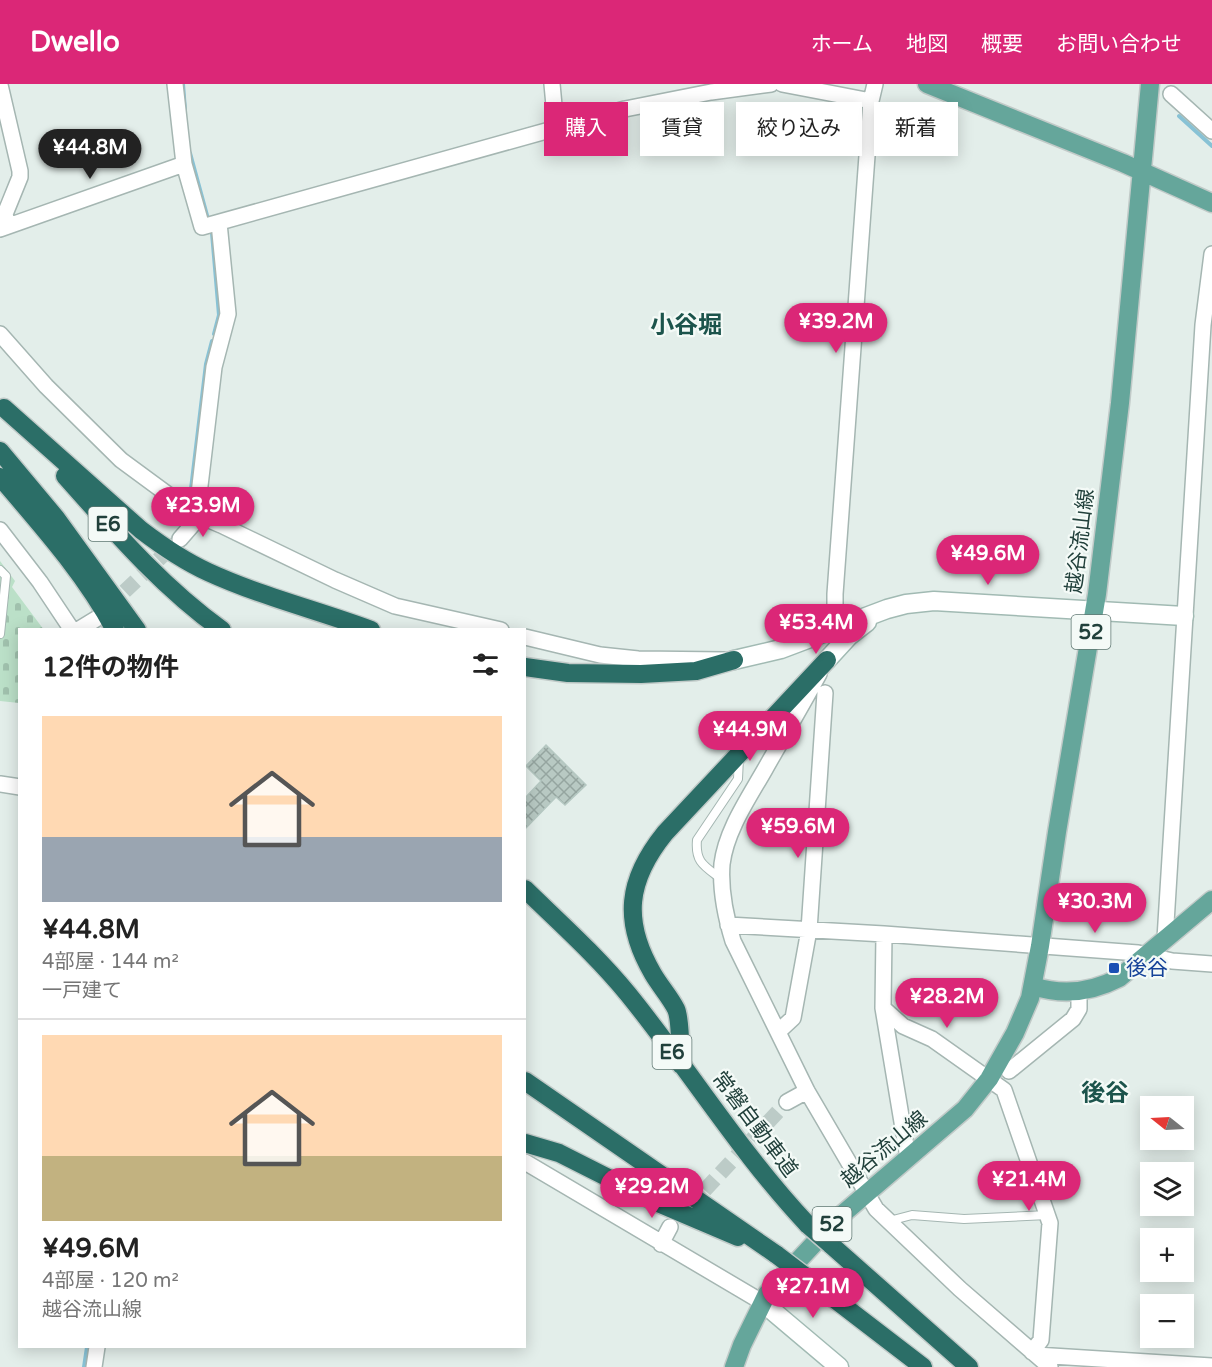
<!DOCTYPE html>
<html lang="ja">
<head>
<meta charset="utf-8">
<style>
  :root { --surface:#fff; --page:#f2f2f2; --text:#222; --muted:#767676; --line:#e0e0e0; --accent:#db2777 }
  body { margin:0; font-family:"Varela Round","Noto Sans JP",sans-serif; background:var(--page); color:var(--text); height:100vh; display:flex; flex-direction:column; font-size:22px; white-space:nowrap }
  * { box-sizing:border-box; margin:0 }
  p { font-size:20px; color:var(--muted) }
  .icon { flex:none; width:33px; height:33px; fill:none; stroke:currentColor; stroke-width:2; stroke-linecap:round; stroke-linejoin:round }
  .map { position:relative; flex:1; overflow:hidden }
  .drawer { position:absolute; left:18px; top:544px; width:508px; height:720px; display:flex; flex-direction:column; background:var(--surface); border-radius:0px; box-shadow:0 3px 15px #0003 }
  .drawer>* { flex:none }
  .banner { position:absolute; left:544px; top:18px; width:570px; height:54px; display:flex; gap:12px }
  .needle { width:39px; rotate:288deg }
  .buttons { position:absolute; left:1140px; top:1012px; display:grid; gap:12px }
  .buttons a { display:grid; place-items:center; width:54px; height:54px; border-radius:0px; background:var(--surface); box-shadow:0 3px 15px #0003; font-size:30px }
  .price { position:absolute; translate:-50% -51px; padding:0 14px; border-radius:21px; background:var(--accent); color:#fff; font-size:20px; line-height:39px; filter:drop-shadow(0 2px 3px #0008) }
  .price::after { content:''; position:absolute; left:50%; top:36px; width:18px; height:14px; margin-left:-9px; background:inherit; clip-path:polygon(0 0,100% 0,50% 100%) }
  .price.on { background:#222; color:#fff }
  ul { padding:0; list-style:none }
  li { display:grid; align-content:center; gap:12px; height:318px; padding:0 24px }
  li+li { border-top:2px solid var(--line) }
  li span { display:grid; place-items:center; height:186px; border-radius:0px; color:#555 }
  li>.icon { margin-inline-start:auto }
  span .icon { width:108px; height:108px; fill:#fffc; stroke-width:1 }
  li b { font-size:26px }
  h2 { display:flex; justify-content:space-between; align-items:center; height:72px; padding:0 24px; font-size:26px }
  .pill { padding:0 21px; border-radius:0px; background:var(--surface); box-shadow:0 3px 15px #0003; font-size:21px; line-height:54px }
  .pill.on { background:var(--accent); color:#fff }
  header { display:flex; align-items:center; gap:36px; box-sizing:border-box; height:84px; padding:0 30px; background:var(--accent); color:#fff }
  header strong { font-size:28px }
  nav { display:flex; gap:33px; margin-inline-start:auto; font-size:21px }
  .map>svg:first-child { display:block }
  .cemetery { fill:url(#cemetery-stones) }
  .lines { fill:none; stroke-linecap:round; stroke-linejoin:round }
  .stream { stroke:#88c2d5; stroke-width:4 }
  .building { fill:url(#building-cross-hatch); stroke:#b5c8c2; stroke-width:1.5 }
  .street-tunnel { stroke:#bccbc7; stroke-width:15; stroke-dasharray:15 8; stroke-linecap:butt }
  .lane-casing { stroke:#a5b6b2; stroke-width:10 }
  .street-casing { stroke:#a5b6b2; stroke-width:18 }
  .secondary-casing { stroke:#a1bab3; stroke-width:21 }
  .primary-casing { stroke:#c1cac8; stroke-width:21 }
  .highway-casing { stroke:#c1cac8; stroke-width:21 }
  .lane { stroke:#fff; stroke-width:8 }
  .street { stroke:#fff; stroke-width:15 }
  .secondary { stroke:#fff; stroke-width:18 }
  .primary { stroke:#65a69b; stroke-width:18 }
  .highway { stroke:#2b6e67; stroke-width:18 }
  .highway-bridge-casing { stroke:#c1cac8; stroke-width:21; stroke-linecap:butt }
  .highway-bridge { stroke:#2b6e67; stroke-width:18 }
  .transit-dot { fill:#1a4fb4; stroke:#f4faf7; stroke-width:2 }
  .labels { text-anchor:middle; stroke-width:4.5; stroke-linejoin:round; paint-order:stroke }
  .shield { fill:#f4faf7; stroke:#607873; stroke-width:1.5 }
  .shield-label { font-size:20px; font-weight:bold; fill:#21403b }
  .street-label { font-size:21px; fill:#21403b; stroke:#f4faf7 }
  .transit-label { font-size:21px; fill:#164399; stroke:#f4faf7; text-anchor:start }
  .quarter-label { font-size:24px; font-weight:bold; fill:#1c544c; stroke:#f4faf7 }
</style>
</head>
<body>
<header>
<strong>Dwello</strong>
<nav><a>ホーム</a><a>地図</a><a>概要</a><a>お問い合わせ</a></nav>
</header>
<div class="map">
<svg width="1212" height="1283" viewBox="0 0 1212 1283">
  <defs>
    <pattern id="cemetery-stones" width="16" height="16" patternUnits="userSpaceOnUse" patternTransform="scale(1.5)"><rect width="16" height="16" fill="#bbe0c8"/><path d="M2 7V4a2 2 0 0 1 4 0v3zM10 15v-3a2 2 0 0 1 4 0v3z" fill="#a0c1ad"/></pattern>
    <pattern id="building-cross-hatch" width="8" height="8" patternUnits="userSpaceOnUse" patternTransform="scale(1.5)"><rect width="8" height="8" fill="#b8c9c3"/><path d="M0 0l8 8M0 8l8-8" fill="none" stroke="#95a5a0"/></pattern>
  </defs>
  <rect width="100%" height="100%" fill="#e3eeea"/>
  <!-- cemetery -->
  <path class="cemetery" d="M 0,477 L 15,497 L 12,503 L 44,546 L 20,546 L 19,619 L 0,617 Z"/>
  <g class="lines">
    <!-- stream -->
    <path class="stream" d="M 183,0 L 185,26
      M 1179,32 L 1212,62
      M 190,69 L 208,135
      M 212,149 L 219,231 L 214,250
      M 191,405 L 206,280 L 212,257
      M 84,1283 L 87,1263"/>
  </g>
  <!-- building -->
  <path class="building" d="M 546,661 L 586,701 L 565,721 L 556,713 L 525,745 L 525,714 L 541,697 L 526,682 Z"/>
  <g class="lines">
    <!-- street-tunnel -->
    <path class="street-tunnel" d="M 108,523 L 176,459
      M 689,1123 L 787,1018"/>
    <!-- lane casing -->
    <g class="lane-casing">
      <path id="lane" d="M 0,486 L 6,492 L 0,550
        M 720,794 C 704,782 695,778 697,756 L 738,695 L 739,674
        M 889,1137 L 912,1131 L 964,1135 L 1048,1131"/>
    </g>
    <!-- street casing -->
    <g class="street-casing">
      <path id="street" d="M 175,0 L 184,80 L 202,143 L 625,25 L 711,8 L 771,0
        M 552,0 L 556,43
        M 782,0 L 871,17
        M 0,1 L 20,87 L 20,93 L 5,130 L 8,142
        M 1171,10 L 1212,47
        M 0,145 L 184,80
        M 0,250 L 46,302 L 121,376 L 193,429 L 221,441 L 335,496 L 395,522 L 501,546
        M 193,429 L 199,410 L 214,283 L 228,230 L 219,139
        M 0,446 L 40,498 L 72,546
        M 180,455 L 200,432
        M 835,544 L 835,510 L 871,17 L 875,0
        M 78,546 L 96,535
        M 525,553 L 600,571 L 638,575 L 724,576
        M 819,590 C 801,623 782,655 764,687 C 748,715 726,747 722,780 C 720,805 726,834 733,857 L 807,1007 L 876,1125 L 960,1205 L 1050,1283
        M 0,700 L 20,703
        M 728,841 L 884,850 L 1138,869 L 1172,877 L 1212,880
        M 884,850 L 883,924 L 908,1074
        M 1165,855 L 1203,241 L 1212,170
        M 883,924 L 903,942 L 932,955 L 1004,1006 L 1050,1139 L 1041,1256 L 1032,1268
        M 778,948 L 793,934 L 809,846 L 825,609
        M 1009,987 L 1073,935 L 1079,925 L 1079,908
        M 787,1018 L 807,1007
        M 525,1078 L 762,1218
        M 661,1160 L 670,1143
        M 1036,1271 L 1212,1282
        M 94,1283 L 97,1263"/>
    </g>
    <!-- secondary casing -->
    <g class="secondary-casing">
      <path id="secondary" d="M 734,576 L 781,565 L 887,525 L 906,520 L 934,517 L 1184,532
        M 827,576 L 849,552 L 867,538
        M 762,1218 L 839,1283"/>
    </g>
    <!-- primary casing -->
    <g class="primary-casing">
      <path id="primary" d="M 927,0 L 1123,79 L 1212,119
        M 1033,902 C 1063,912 1092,908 1119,894 L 1212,816
        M 734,1283 L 742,1261 L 767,1210 L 838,1134 L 965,1025 L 989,995 L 1015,949 L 1030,914 L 1040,862 L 1057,748 L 1097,510 L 1120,319 L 1150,0"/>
    </g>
    <!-- highway casing -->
    <g class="highway-casing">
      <path id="highway" d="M 4,324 L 141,446 C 162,462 184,477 208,488 C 260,512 317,526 371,546
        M 0,367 L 56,434 L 137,546
        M 65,392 C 114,447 162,503 222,546
        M 0,393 C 41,441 85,490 115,546
        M 525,583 L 568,589 L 641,590 L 696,587 L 734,576
        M 525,805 C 560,839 597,872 628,910 C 689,985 741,1070 808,1141
        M 681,981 C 680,968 681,936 676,925 C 670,913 660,902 653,890 C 622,837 627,796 665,749 L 827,576
        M 525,997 L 777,1171
        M 525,1059 L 559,1069 L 658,1119 L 738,1153
        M 830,1160 L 969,1283
        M 802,1190 L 923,1283"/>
    </g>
    <!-- lane -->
    <use href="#lane" class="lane"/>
    <!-- street -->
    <use href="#street" class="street"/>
    <!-- secondary -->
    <use href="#secondary" class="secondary"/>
    <!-- primary -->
    <use href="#primary" class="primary"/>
    <!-- highway -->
    <use href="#highway" class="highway"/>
    <!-- highway-bridge casing -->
    <g class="highway-bridge-casing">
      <path id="highway-bridge" d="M 808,1141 L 830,1160
        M 777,1171 L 802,1190"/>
    </g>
    <!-- highway-bridge -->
    <use href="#highway-bridge" class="highway-bridge"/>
  </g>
  <!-- markers -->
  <rect class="transit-dot" x="1108" y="878" width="12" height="12" rx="3"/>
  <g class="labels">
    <!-- shield labels -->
    <g class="shield">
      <rect x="88.5" y="423" width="39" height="34" rx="4.5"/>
      <rect x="1071.5" y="531" width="39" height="34" rx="4.5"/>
      <rect x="652.5" y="951" width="39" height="34" rx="4.5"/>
      <rect x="812.5" y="1123" width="39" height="34" rx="4.5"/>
    </g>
    <g class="shield-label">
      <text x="108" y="447">E6</text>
      <text x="1091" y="555">52</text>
      <text x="672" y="975">E6</text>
      <text x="832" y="1147">52</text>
    </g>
    <!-- street labels -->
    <g class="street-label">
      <text transform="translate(1080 457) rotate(-83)" y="7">越谷流山線</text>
      <text transform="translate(755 1040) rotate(53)" y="7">常磐自動車道</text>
      <text transform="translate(884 1065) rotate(-40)" y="7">越谷流山線</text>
    </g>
    <!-- transit labels -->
    <g class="transit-label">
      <text x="1126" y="891">後谷</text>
    </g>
    <!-- quarter labels -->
    <g class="quarter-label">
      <text x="686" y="249">小谷堀</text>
      <text x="1105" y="1017">後谷</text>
    </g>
  </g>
</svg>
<div class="buttons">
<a><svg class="needle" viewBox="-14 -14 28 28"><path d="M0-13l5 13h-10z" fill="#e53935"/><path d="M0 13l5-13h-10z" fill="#767676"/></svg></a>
<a><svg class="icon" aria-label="layers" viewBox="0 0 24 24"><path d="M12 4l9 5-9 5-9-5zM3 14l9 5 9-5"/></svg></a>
<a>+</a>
<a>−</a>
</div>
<b class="price on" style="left:90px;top:96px">¥44.8M</b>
<b class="price" style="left:836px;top:270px">¥39.2M</b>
<b class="price" style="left:203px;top:454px">¥23.9M</b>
<b class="price" style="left:988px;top:502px">¥49.6M</b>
<b class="price" style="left:816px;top:571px">¥53.4M</b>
<b class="price" style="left:750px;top:678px">¥44.9M</b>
<b class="price" style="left:798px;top:775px">¥59.6M</b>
<b class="price" style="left:1095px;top:850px">¥30.3M</b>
<b class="price" style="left:947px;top:945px">¥28.2M</b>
<b class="price" style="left:1029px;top:1128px">¥21.4M</b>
<b class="price" style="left:652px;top:1135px">¥29.2M</b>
<b class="price" style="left:813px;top:1235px">¥27.1M</b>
<div class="banner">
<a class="pill on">購入</a>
<a class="pill">賃貸</a>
<a class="pill">絞り込み</a>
<a class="pill">新着</a>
</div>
<section class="drawer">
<h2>12件の物件<svg class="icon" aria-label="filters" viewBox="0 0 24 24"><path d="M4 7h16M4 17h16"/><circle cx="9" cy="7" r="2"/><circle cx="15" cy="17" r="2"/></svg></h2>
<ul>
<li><span style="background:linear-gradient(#ffd9b3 65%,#9aa5b1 0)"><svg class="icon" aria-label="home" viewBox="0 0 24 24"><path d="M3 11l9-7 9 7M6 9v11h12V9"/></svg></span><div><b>¥44.8M</b><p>4部屋 · 144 m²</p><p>一戸建て</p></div></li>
<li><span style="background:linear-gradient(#ffd9b3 65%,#c2b280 0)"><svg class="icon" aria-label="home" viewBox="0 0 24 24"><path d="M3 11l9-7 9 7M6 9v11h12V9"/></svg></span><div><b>¥49.6M</b><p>4部屋 · 120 m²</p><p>越谷流山線</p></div></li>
</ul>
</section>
</div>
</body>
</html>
